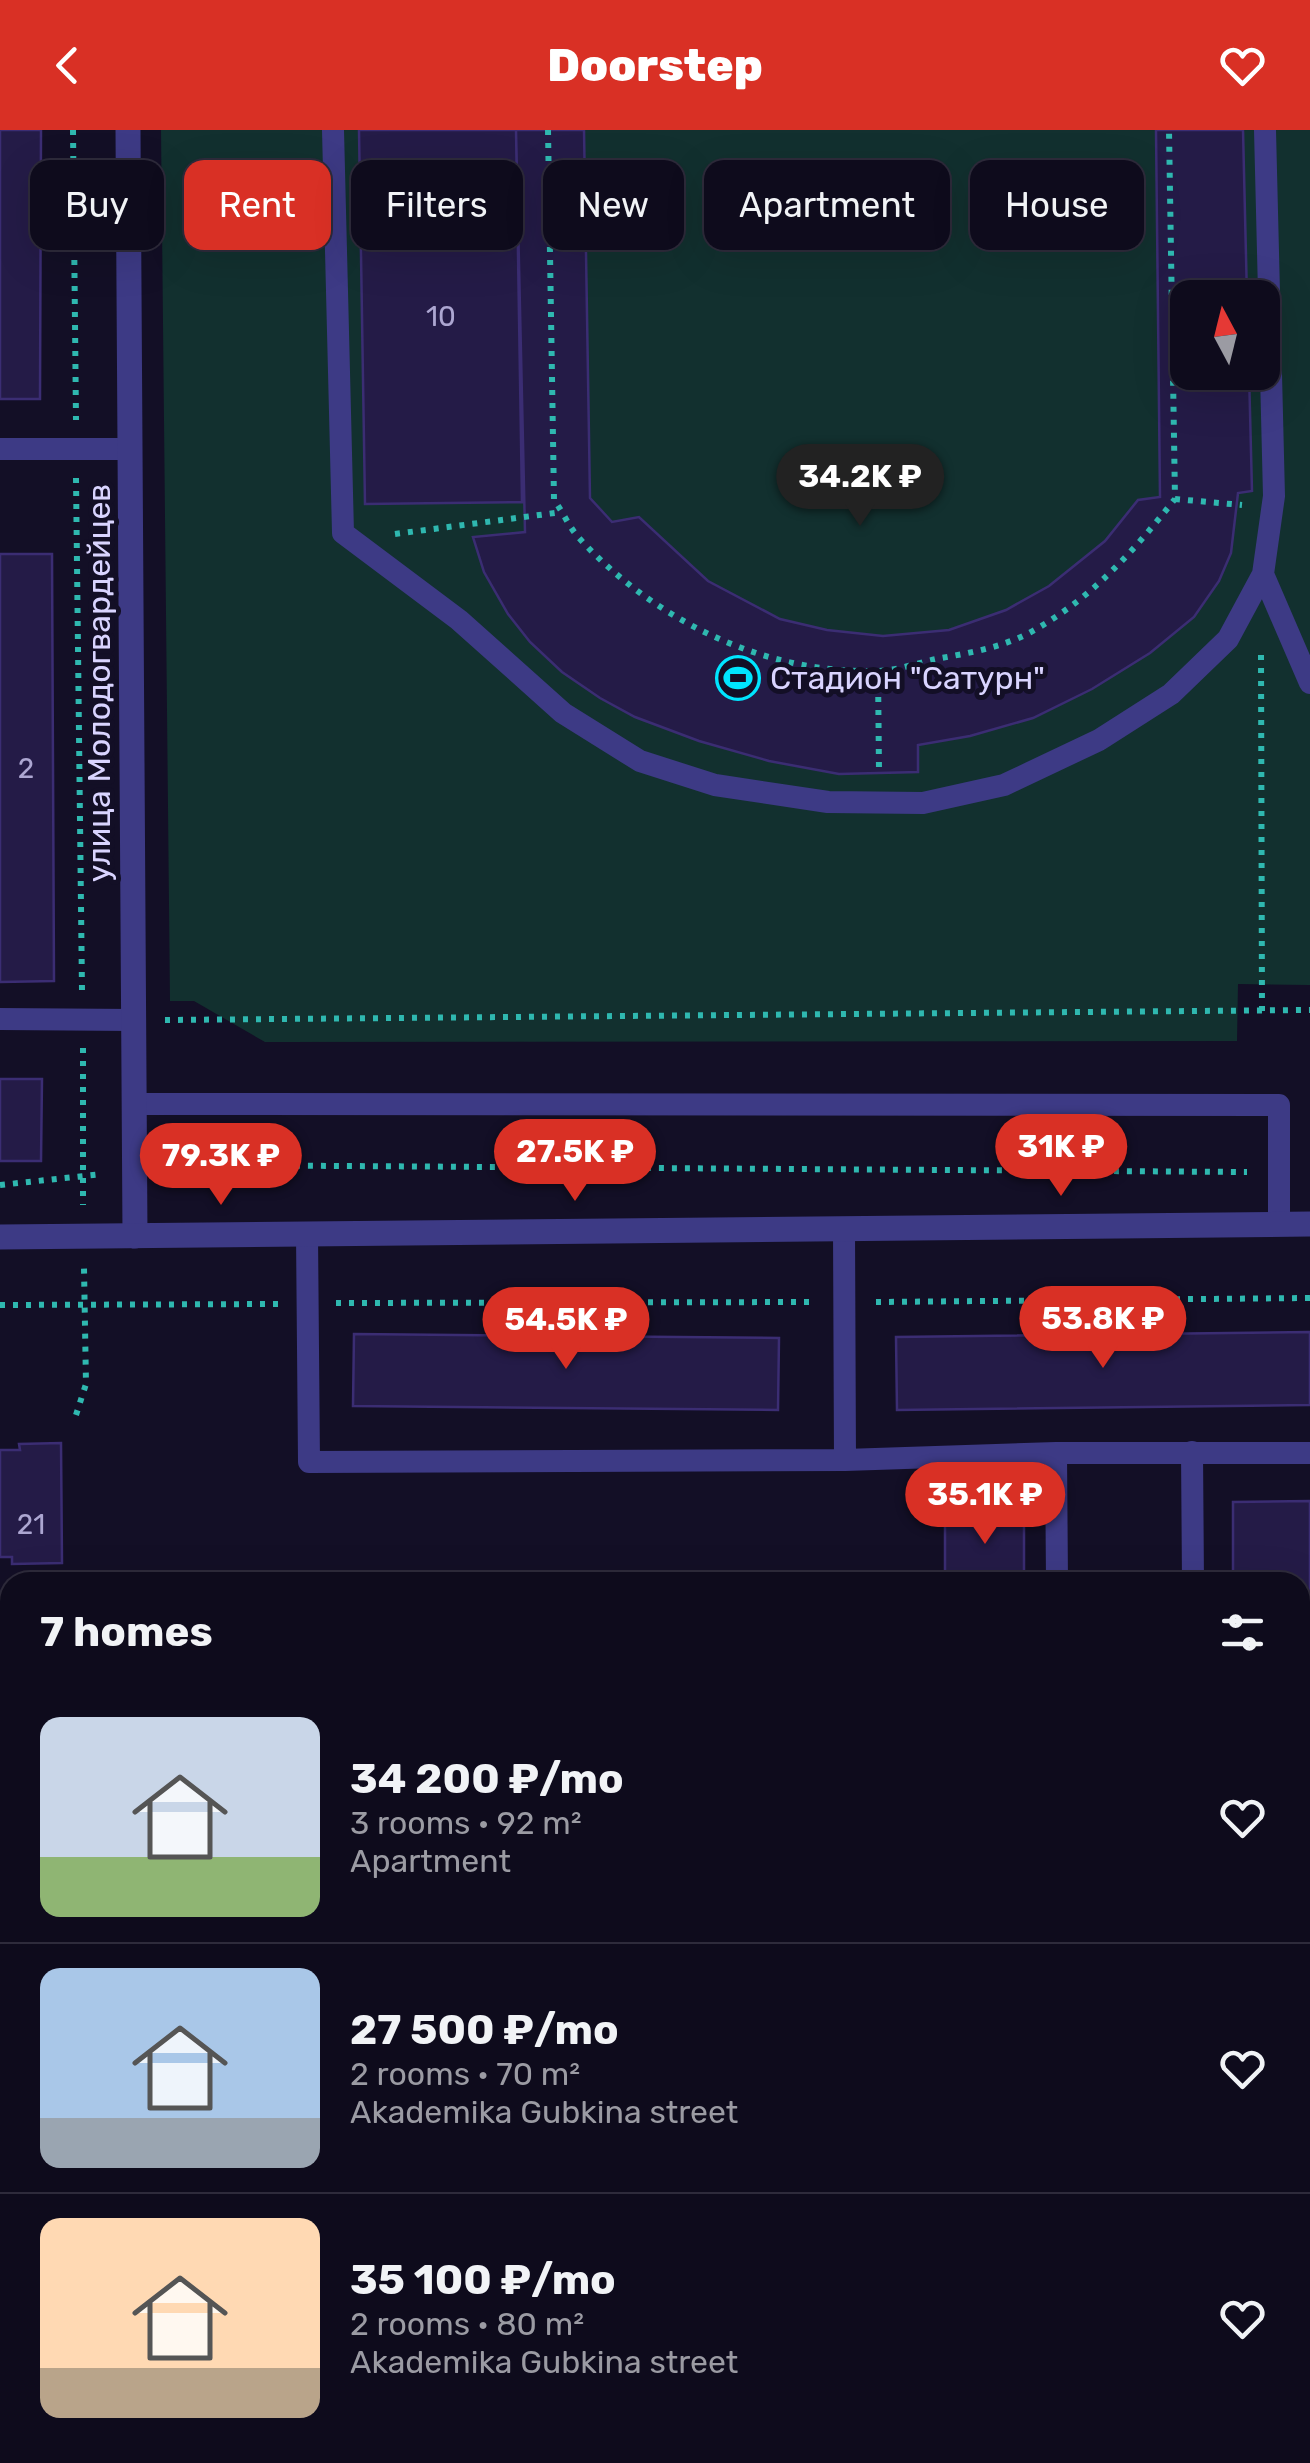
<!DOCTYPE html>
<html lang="en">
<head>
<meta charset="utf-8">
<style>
  :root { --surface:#0e0b1c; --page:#1c1929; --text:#f1f3f6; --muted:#9b9ba3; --line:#2e2b3b; --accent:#d93025 }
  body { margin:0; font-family:Rubik,sans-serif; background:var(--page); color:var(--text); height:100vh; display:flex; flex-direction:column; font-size:38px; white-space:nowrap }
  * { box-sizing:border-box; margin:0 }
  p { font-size:32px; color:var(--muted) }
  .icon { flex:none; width:55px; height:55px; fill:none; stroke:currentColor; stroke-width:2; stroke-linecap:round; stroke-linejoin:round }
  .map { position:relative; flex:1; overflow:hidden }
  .sheet { position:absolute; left:0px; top:1442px; width:1310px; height:892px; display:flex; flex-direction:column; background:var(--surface); border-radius:30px 30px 0 0; box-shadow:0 10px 40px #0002,0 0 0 2px var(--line) }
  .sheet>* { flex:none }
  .top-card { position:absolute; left:30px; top:30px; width:1250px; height:90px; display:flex; gap:20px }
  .needle { width:65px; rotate:353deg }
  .buttons { position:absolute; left:1170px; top:150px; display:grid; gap:20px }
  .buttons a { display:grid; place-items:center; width:110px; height:110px; border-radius:20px; background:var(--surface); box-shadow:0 10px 40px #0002,0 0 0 2px var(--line); font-size:50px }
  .price { position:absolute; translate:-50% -85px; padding:0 22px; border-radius:35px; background:var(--accent); color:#fff; font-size:32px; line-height:65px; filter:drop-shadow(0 2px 5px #0008) }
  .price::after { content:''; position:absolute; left:50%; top:60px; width:30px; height:22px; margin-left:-15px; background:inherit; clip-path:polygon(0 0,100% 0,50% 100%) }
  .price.selected { background:#222; color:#fff }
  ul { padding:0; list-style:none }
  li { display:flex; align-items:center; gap:30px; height:250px; padding:0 40px }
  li+li { border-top:2px solid var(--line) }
  li span { display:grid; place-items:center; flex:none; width:280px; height:200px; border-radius:20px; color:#555 }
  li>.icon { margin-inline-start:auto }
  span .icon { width:120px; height:120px; fill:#fffc; stroke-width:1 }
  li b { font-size:42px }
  h2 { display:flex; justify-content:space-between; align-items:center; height:120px; padding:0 40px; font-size:42px }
  .chip { padding:0 35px; border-radius:20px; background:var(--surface); box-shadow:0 10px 40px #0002,0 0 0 2px var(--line); font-size:35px; line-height:90px }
  .chip.selected { background:var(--accent); color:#fff }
  header { display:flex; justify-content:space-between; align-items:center; height:130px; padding:0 40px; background:var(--accent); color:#fff; font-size:45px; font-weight:800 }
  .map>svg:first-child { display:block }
  .green { fill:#12302f; fill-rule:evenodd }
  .building { fill:#241b47; stroke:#3b2d73; stroke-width:2.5 }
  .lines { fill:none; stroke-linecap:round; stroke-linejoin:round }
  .path { stroke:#2fb8b0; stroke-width:6; stroke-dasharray:5 8; stroke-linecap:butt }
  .service { stroke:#3d3a85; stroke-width:22 }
  .minor { stroke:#3d3a85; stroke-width:25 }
  .tertiary { stroke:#3d3a85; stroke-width:25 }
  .labels { text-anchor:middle; stroke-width:10; stroke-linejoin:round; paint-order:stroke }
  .number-label { font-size:28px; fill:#aca6d1 }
  .poi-label { font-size:32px; fill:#d9d4ff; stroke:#130f26; text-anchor:start }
  .street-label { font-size:32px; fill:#d9d4ff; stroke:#130f26 }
</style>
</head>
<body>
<header><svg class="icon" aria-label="back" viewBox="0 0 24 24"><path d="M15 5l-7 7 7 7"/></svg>Doorstep<svg class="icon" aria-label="heart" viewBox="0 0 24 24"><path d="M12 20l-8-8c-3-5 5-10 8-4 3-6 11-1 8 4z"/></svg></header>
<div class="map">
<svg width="1310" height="2333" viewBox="0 0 1310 2333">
  <rect width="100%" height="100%" fill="#130f26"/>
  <!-- green -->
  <path class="green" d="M 161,0 L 1310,0 L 1310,855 L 1238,854 L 1237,911 L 265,912 L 194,871 L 170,871 ZM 1188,168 L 1262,168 L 1262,242 L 1188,242 Z"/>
  <!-- building -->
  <path class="building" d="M 0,0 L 41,0 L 40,269 L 0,269 Z
    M 359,0 L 516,0 L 522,372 L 365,374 Z
    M 516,0 L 584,0 L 590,368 L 612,392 L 639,387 L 708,451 L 780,489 L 827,500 L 883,506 L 949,500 L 1006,480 L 1049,456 L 1105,411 L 1138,370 L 1160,367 L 1156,0 L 1243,0 L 1247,168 L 1188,168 L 1188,242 L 1249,242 L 1252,361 L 1238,363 L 1231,423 L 1219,451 L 1194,487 L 1150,523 L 1092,559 L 1033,588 L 970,606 L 918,615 L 918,642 L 839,644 L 769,631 L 699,611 L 635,587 L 600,568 L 562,542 L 530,512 L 508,484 L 484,442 L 473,407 L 525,402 Z
    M 0,424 L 52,424 L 54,851 L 0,852 Z
    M 0,949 L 42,949 L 41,1031 L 0,1031 Z
    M 1310,1202 L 1310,1275 L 897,1280 L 896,1207 Z
    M 354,1204 L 779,1208 L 778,1280 L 353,1276 Z
    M 61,1313 L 62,1433 L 12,1434 L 12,1427 L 0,1427 L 0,1320 L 20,1320 L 19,1314 Z
    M 1310,1371 L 1310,1796 L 1300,1796 L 1300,1452 L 1233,1452 L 1233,1372 Z
    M 1024,1381 L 1024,1452 L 945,1452 L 945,1382 Z
    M 0,1544 L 10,1544 L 10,1626 L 0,1626 Z
    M 1300,1980 L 1310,1980 L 1310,2068 L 1300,2068 Z
    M 1300,2242 L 1310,2245 L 1310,2333 L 1239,2333 L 1239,2325 L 1300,2325 Z
    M 10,2257 L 10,2325 L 282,2325 L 282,2333 L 0,2333 L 0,2258 Z
    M 375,2325 L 803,2325 L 803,2333 L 376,2333 Z"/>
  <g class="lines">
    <!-- path -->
    <path class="path" d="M 73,0 L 76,290
      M 548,0 L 554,370 C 563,382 569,397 579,408 C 654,490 764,544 876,541 C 896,541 917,533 936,529 C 968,523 1001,518 1031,502 C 1092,468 1132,423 1175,369 L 1169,0
      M 76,348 L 82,860
      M 1175,369 L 1242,375
      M 395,404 L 562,382
      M 1261,525 L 1262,881
      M 878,541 L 879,641
      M 165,890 L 1310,880
      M 83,918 L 83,1075
      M 165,1037 L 194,1035 L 1247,1042
      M 0,1055 L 103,1044
      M 876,1172 L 1310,1168
      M 336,1173 L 814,1172
      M 0,1175 L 279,1174
      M 76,1285 L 86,1254 L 84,1138
      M 1300,2088 L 1310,2088
      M 0,2099 L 10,2099
      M 1300,2208 L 1310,2208
      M 0,2221 L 10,2221"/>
    <!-- service -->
    <path class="service" d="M 333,0 L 343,403 L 459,490 L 563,583 L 640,631 L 715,655 L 828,672 L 923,673 L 1004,655 L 1099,610 L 1171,564 L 1228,509 L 1263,444 L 1274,366 L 1265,0
      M 0,319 L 130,319
      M 1263,444 L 1310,553
      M 0,889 L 134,890
      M 134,974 L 1279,975 L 1279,1094
      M 844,1099 L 845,1330
      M 307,1104 L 309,1332 L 845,1330 L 1056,1323 L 1310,1323
      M 1192,1322 L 1193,1452
      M 1056,1323 L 1057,1452
      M 0,1950 L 10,1950
      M 1300,1950 L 1310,1950"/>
    <!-- minor -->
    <path class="minor" d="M 128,0 L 135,1106
      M 1300,2147 L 1310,2147
      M 0,2160 L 10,2160"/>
    <!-- tertiary -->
    <path class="tertiary" d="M 0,1107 L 1310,1094"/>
  </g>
  <!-- icons -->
  <defs>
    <g id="stadium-ring" transform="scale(2.25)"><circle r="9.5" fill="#130f26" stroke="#00e5ff" stroke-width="1.5"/><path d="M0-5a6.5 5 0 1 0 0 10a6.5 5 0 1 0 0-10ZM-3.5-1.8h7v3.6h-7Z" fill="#00e5ff"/></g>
  </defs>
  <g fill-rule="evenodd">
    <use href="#stadium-ring" x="738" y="548"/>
  </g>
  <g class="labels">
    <!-- number labels -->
    <g class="number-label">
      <text x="441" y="196">10</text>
      <text x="26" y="648">2</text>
      <text x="31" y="1404">21</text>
    </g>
    <!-- poi labels -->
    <g class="poi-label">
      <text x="770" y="559">Стадион "Сатурн"</text>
    </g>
    <!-- street labels -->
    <g class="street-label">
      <text transform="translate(99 553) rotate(-90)" y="11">улица Молодогвардейцев</text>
    </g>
  </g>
</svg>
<div class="buttons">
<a><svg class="needle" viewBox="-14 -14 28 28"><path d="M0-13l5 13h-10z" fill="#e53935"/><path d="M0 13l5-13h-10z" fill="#9b9ba3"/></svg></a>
</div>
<b class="price selected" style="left:860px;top:399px">34.2K ₽</b>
<b class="price" style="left:1061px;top:1069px">31K ₽</b>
<b class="price" style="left:575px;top:1074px">27.5K ₽</b>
<b class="price" style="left:221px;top:1078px">79.3K ₽</b>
<b class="price" style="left:1103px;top:1241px">53.8K ₽</b>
<b class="price" style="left:566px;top:1242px">54.5K ₽</b>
<b class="price" style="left:985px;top:1417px">35.1K ₽</b>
<div class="top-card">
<a class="chip">Buy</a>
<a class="chip selected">Rent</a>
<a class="chip">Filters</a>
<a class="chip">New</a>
<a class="chip">Apartment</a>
<a class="chip">House</a>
</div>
<section class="sheet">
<h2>7 homes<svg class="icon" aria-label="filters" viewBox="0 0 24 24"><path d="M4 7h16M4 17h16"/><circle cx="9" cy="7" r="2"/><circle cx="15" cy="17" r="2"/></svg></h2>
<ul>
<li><span style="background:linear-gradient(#c9d6e8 70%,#8fb573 0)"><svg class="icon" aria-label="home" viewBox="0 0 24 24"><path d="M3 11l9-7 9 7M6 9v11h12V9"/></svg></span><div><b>34 200 ₽/mo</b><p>3 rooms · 92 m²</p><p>Apartment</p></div><svg class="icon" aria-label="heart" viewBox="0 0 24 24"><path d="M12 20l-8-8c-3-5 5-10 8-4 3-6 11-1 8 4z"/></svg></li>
<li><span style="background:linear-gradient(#a9c7e8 75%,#9aa5b1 0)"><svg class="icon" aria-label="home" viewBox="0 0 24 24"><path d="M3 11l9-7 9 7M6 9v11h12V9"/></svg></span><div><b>27 500 ₽/mo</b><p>2 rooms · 70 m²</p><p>Akademika Gubkina street</p></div><svg class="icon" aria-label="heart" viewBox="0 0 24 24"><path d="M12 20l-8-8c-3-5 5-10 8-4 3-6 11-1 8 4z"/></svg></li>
<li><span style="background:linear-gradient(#ffd9b3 75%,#b9a48a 0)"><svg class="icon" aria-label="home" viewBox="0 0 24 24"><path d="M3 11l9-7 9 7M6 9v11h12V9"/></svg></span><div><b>35 100 ₽/mo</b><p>2 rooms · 80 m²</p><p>Akademika Gubkina street</p></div><svg class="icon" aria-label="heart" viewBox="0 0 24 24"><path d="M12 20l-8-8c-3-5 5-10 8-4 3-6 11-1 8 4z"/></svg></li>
</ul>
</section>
</div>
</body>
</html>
